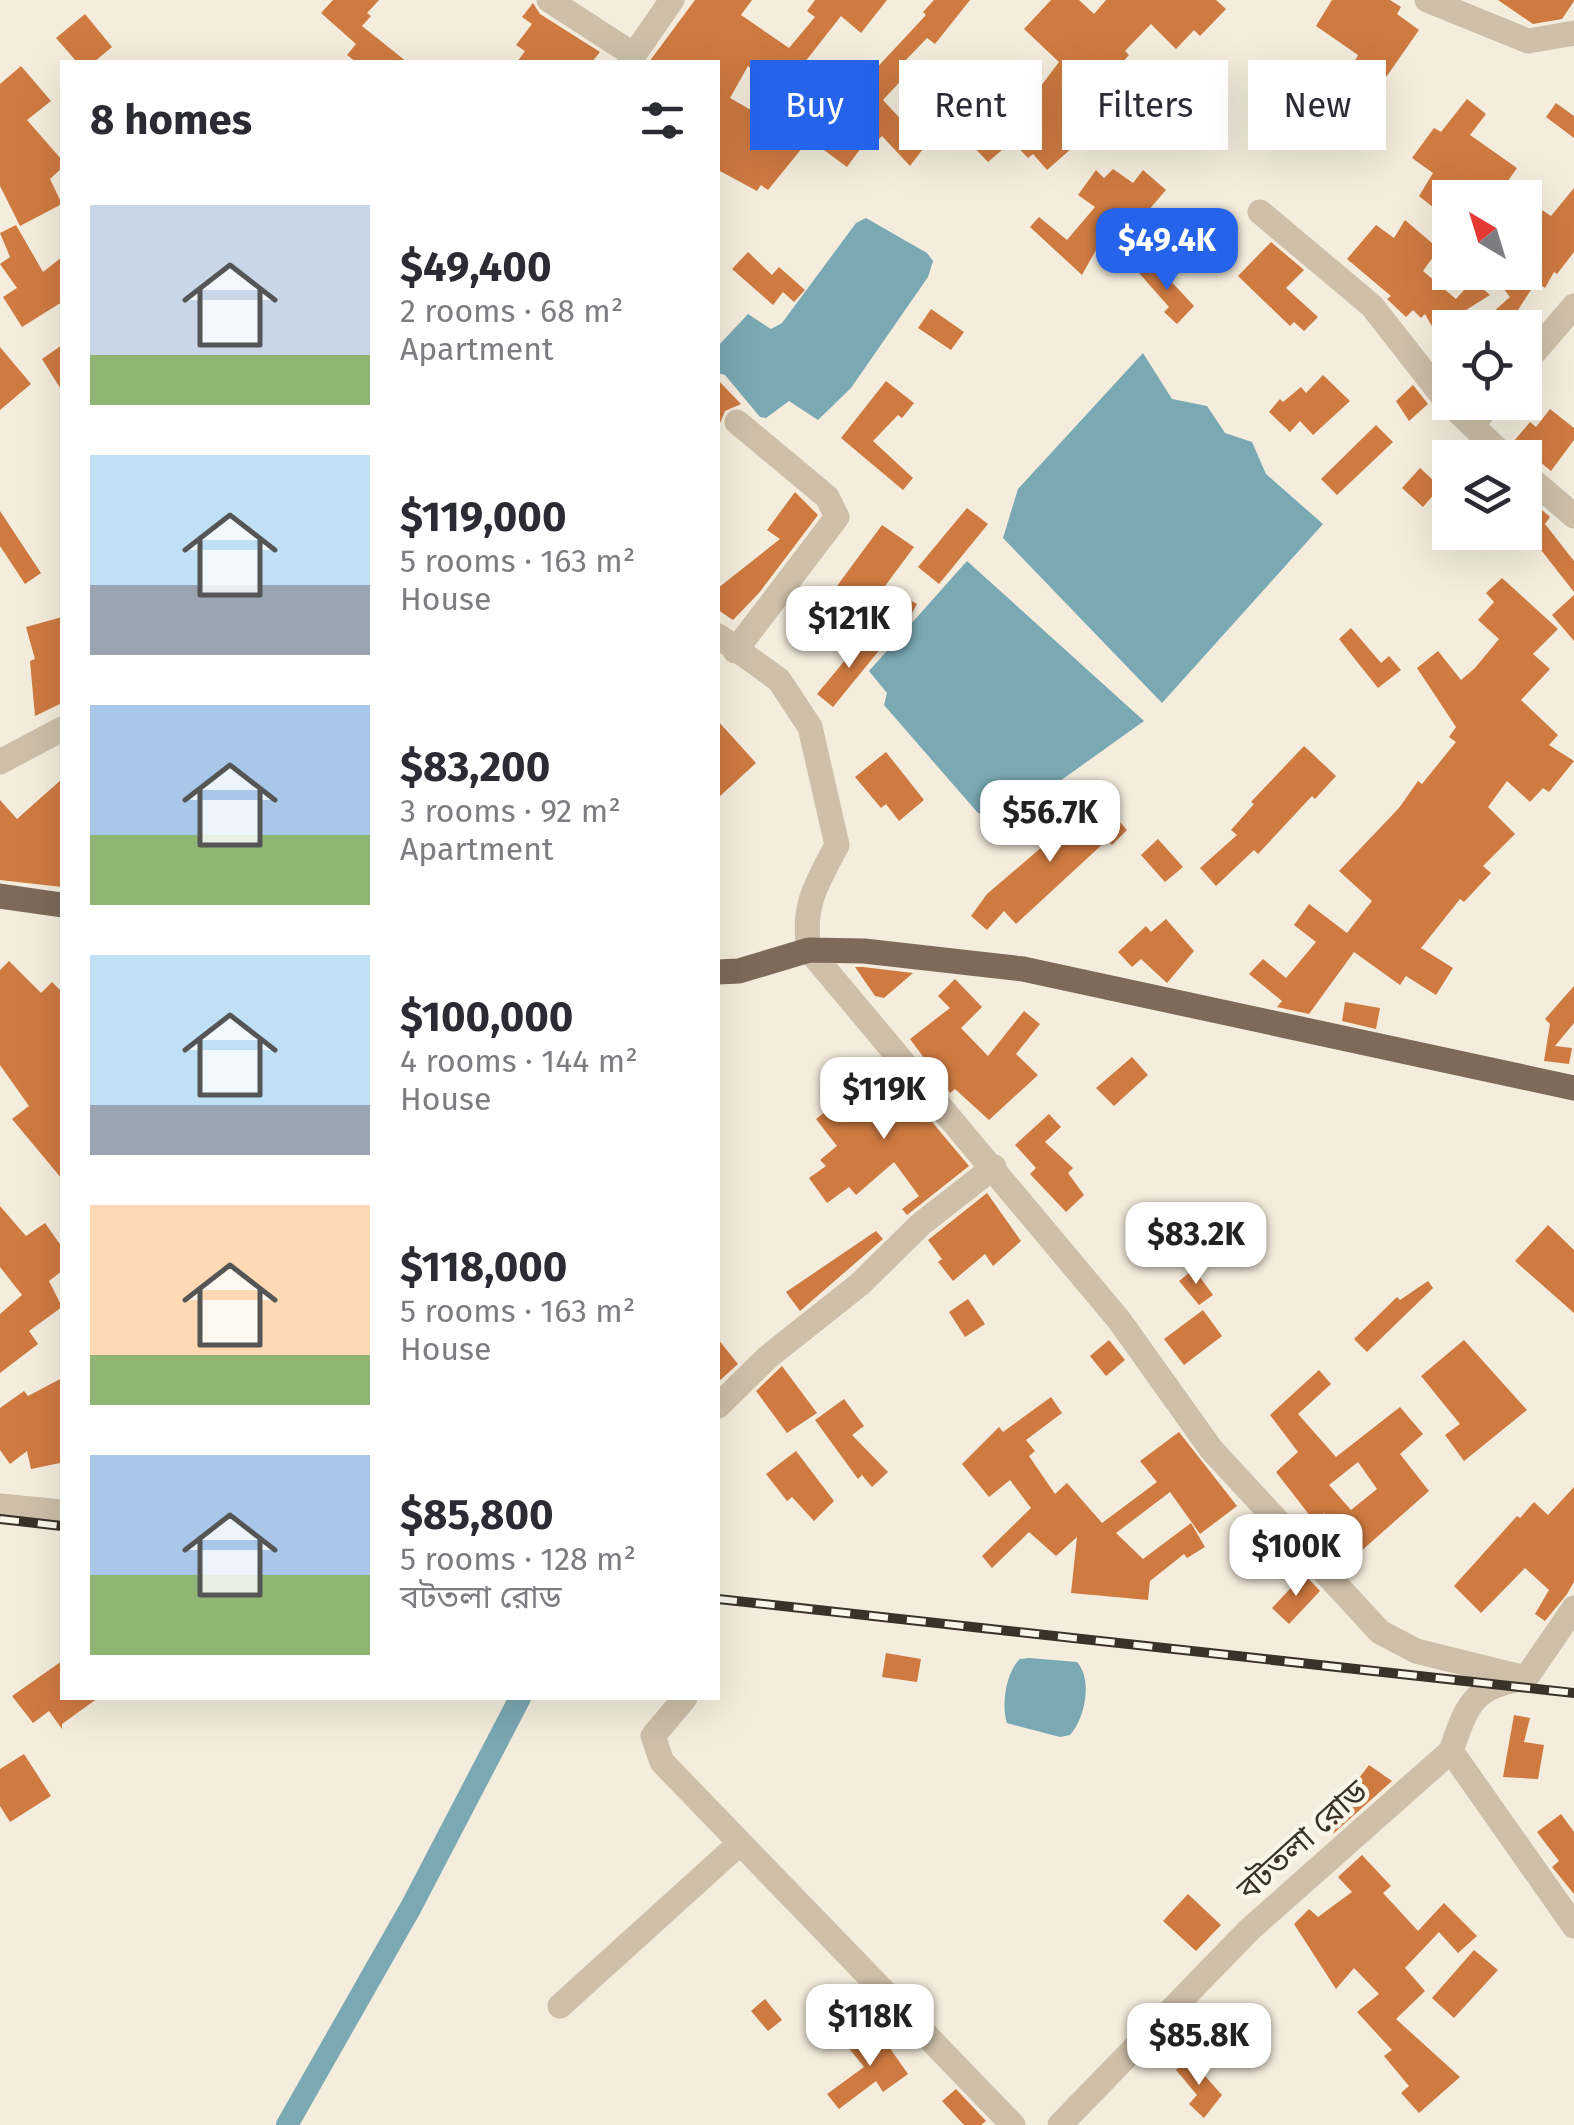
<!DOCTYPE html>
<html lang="en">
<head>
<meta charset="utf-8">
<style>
  :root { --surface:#fff; --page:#f7f7f7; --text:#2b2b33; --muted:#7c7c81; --accent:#2563eb }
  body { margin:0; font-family:"Fira Sans","Noto Sans Bengali",sans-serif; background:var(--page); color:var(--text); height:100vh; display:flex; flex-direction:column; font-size:38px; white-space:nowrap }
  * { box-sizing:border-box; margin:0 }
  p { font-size:32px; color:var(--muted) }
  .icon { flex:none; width:55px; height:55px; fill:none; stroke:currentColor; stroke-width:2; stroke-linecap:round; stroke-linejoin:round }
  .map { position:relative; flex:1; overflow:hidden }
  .details { position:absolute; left:60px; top:60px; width:660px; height:1640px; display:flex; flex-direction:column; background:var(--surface); border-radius:0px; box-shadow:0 10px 40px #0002 }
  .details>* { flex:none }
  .guide { position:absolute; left:750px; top:60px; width:672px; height:90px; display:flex; gap:20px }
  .needle { width:65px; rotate:322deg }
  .buttons { position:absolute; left:1432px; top:180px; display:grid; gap:20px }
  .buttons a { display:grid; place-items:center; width:110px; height:110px; border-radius:0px; background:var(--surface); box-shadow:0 10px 40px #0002; font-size:50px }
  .price { position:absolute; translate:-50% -85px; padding:0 22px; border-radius:20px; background:#fff; color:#222; font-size:32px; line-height:65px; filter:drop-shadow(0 2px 5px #0008) }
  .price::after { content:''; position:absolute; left:50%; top:60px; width:30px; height:22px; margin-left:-15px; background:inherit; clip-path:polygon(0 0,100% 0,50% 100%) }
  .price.active { background:var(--accent); color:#fff }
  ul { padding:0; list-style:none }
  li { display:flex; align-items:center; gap:30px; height:250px; padding:0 30px }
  li span { display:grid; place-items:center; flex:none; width:280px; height:200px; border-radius:0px; color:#555 }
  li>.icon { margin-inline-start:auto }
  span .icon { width:120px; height:120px; fill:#fffc; stroke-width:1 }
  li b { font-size:42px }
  h2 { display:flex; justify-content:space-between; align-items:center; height:120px; padding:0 30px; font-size:42px }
  .chip { padding:0 35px; border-radius:0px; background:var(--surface); box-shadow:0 10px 40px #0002; font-size:35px; line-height:90px }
  .chip.active { background:var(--accent); color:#fff }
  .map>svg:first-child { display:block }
  .water { fill:#7aa8b3 }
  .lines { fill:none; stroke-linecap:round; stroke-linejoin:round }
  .canal { stroke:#7aa8b3; stroke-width:22 }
  .building { fill:#ce7a41; fill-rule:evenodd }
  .minor { stroke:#cdbfa8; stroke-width:25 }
  .primary { stroke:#7d6a59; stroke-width:25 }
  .rail-casing { stroke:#3a3129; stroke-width:10 }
  .rail { stroke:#fbf6ea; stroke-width:6; stroke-dasharray:19; stroke-linecap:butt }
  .labels { text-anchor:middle; stroke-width:9; stroke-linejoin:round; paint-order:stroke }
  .street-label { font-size:32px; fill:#3a3129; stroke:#fbf6ea }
</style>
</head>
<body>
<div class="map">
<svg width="1574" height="2125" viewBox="0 0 1574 2125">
  <rect width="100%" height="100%" fill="#f4eddd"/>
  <!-- water -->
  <path class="water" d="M 866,218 L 927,253 L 933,261 L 928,277 L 851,388 L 818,420 L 789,401 L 766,418 L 760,417 L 725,375 L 718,373 L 718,346 L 748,314 L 771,329 L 782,323 L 856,223 Z
    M 1143,353 L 1172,399 L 1207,406 L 1225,433 L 1252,442 L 1266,474 L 1323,524 L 1162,703 L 1003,538 L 1018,489 Z
    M 967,561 L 1144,721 L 1008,818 L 978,813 L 884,705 L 887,693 L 869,671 Z
    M 1029,1658 L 1077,1662 C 1093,1680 1085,1718 1070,1735 L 1060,1737 L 1007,1723 C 1001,1706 1006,1671 1020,1659 Z"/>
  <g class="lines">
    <!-- canal -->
    <path class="canal" d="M 287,2125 L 411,1907 L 520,1698"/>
  </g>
  <!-- building -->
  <path class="building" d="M 333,0 L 379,0 L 367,13 L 371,16 L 362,26 L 407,62 L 356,62 L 347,55 L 356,44 L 321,13 Z
    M 695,0 L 752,0 L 741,15 L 789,48 L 815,17 L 807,11 L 815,0 L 887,0 L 861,33 L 841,16 L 783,90 L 748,66 L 730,98 L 807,142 L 768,190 L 761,185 L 757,191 L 718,170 L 718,62 L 649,62 Z
    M 934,0 L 970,0 L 935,44 L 927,38 L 902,64 L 910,71 L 883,100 L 907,126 L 927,100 L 948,116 L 910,166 L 882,136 L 879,139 L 872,133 L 847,167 L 813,142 L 830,118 L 926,15 L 923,12 Z
    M 1051,0 L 1079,0 L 1094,14 L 1106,0 L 1216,0 L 1226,9 L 1200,36 L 1194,30 L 1176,49 L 1151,24 L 1125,51 L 1129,55 L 1095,92 L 1105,99 L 1069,146 L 1072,148 L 1047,170 L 1033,154 L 1028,158 L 1005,134 L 1059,62 L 1024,29 Z
    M 1332,0 L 1390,0 L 1401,7 L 1397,14 L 1419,30 L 1382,83 L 1374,77 L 1348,115 L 1331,103 L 1357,67 L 1353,64 L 1358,55 L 1316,26 Z
    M 1498,0 L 1574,0 L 1574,1 L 1562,19 L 1533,24 Z
    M 533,3 L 540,14 L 600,52 L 592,62 L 517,62 L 525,51 L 516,45 L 532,24 L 522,17 Z
    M 85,14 L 112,47 L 94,62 L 77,62 L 56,38 Z
    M 21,66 L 51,101 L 27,120 L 62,160 L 62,168 L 50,179 L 62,204 L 20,226 L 0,186 L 0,84 Z
    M 1289,85 L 1319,103 L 1309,120 L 1279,102 Z
    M 1467,99 L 1486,114 L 1470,135 L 1517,168 L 1496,198 L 1456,198 L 1445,190 L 1434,208 L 1419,196 L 1433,173 L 1412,158 L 1434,128 L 1441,132 Z
    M 1556,103 L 1574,116 L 1574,138 L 1546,117 Z
    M 982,127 L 1002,150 L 988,162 L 968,141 Z
    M 1113,169 L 1133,183 L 1143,170 L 1166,190 L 1107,258 L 1097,248 L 1082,275 L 1030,227 L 1039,217 L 1067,240 L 1095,207 L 1078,195 L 1096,170 L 1104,178 Z
    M 1574,188 L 1574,252 L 1557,274 L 1554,272 L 1545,288 L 1536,282 L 1509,324 L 1492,313 L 1510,297 L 1491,272 L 1525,272 L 1525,235 L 1542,210 L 1551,216 Z
    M 1405,220 L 1439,249 L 1423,271 L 1456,299 L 1473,280 L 1490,295 L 1434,330 L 1425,314 L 1421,318 L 1413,310 L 1406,317 L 1387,299 L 1391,296 L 1347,259 L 1376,225 L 1394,238 Z
    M 16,225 L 43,272 L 62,257 L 62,302 L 22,327 L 3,297 L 17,288 L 0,264 L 10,257 L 0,233 Z
    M 1271,242 L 1304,270 L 1286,288 L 1318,317 L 1304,331 L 1294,322 L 1290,326 L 1238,276 Z
    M 748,252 L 772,275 L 779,267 L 805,290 L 794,302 L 783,292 L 773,305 L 732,269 Z
    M 1152,261 L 1194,306 L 1177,324 L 1164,312 L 1169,307 L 1139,273 Z
    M 931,309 L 964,332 L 951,350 L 918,328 Z
    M 62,345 L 62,391 L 42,359 Z
    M 0,347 L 31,384 L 0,410 Z
    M 1323,375 L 1350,401 L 1313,435 L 1300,421 L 1290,432 L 1269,412 L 1280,399 L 1283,402 L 1301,387 L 1306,393 Z
    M 718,380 L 741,404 L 725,411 L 718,428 Z
    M 886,381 L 914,403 L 902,418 L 898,415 L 873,441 L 913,478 L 903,490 L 841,438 Z
    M 1413,385 L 1428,404 L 1409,421 L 1396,401 Z
    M 1550,409 L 1574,428 L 1574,440 L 1551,471 L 1514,441 L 1530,422 L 1536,427 Z
    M 1376,425 L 1393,442 L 1337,495 L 1321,479 Z
    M 1450,463 L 1450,504 L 1436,492 L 1423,507 L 1402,488 L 1420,468 L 1433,480 Z
    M 795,492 L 818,515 L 759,593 L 733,620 L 718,610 L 718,588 L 780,539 L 767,530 Z
    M 1525,495 L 1550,517 L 1545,524 L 1574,561 L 1574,592 L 1541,550 L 1525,538 Z
    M 967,508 L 988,524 L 939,584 L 918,567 Z
    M 0,511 L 41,573 L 25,584 L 0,546 Z
    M 882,525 L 914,547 L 885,586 L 917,604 L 908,620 L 872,600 L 849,631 L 820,609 Z
    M 1502,578 L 1558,629 L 1533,654 L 1550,669 L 1521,700 L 1558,735 L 1549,745 L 1574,761 L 1549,792 L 1543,788 L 1530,802 L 1507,781 L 1488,807 L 1515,834 L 1483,866 L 1491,873 L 1464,902 L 1460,899 L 1421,948 L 1453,968 L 1436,995 L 1406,976 L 1400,985 L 1354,952 L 1309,1014 L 1277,1007 L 1282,1001 L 1249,974 L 1263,959 L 1286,978 L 1316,942 L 1294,925 L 1309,904 L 1347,933 L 1372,901 L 1339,871 L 1399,808 L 1418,781 L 1422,784 L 1456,742 L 1449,737 L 1456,727 L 1417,668 L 1438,651 L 1461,680 L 1475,668 L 1499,639 L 1478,620 L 1494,602 L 1486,593 Z
    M 1574,595 L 1574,641 L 1552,615 Z
    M 62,617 L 62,703 L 35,716 L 30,661 L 35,659 L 26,627 Z
    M 1351,628 L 1381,663 L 1389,656 L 1401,670 L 1378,688 L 1339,639 Z
    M 866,635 L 881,648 L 833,707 L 817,694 Z
    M 718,721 L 756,763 L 718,798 Z
    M 1304,746 L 1336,776 L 1315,799 L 1312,796 L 1258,854 L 1254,850 L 1216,886 L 1200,868 L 1237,835 L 1231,830 L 1254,804 L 1251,802 Z
    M 886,752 L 924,800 L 899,821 L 886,804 L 881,808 L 855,777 Z
    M 62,779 L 62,887 L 0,880 L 0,800 L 17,819 Z
    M 1099,798 L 1127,830 L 1112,845 L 1107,840 L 1016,924 L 1004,911 L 987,930 L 971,916 L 987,894 Z
    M 1158,839 L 1183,867 L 1165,882 L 1141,855 Z
    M 1166,919 L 1194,951 L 1167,983 L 1141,959 L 1132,967 L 1118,952 L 1146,926 L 1151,932 Z
    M 9,961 L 41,993 L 52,982 L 62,992 L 62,1179 L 12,1119 L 29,1106 L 0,1065 L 0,970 Z
    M 855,967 L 863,967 L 913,973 L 884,998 L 875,996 Z
    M 955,979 L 982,1007 L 961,1028 L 988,1056 L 1024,1011 L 1040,1024 L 1016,1054 L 1038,1075 L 989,1120 L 955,1089 L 950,1093 L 910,1039 L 950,1008 L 938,996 Z
    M 1574,986 L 1574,1023 L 1555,1046 L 1572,1048 L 1569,1064 L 1544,1061 L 1550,1024 L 1545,1019 Z
    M 1345,1002 L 1380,1008 L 1376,1029 L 1342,1021 Z
    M 1132,1057 L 1148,1075 L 1114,1106 L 1096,1088 Z
    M 885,1066 L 969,1166 L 907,1215 L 902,1209 L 919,1196 L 894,1162 L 856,1195 L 849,1187 L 827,1203 L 809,1178 L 826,1166 L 820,1160 L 837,1146 L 816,1119 Z
    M 1049,1114 L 1061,1127 L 1045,1142 L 1073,1168 L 1068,1173 L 1084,1195 L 1066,1212 L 1030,1174 L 1036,1168 L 1015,1145 Z
    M 987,1193 L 1021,1241 L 993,1266 L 985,1254 L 953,1281 L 938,1262 L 942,1259 L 928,1240 Z
    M 0,1206 L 26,1236 L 45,1223 L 62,1247 L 62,1271 L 49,1281 L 62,1307 L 29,1331 L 38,1344 L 0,1373 L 0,1314 L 22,1295 L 0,1267 Z
    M 1548,1225 L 1574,1250 L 1574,1313 L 1515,1261 Z
    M 876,1231 L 883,1239 L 800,1311 L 786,1292 Z
    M 1194,1269 L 1213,1295 L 1199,1305 L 1179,1281 Z
    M 1428,1281 L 1433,1288 L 1367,1352 L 1354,1339 L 1397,1297 L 1400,1300 Z
    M 968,1299 L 985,1324 L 965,1337 L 949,1312 Z
    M 1203,1310 L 1222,1336 L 1184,1365 L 1164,1339 Z
    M 718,1339 L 738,1364 L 718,1382 Z
    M 1109,1340 L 1125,1360 L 1106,1376 L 1090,1356 Z
    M 1464,1340 L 1527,1410 L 1464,1461 L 1445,1435 L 1460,1424 L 1421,1376 Z
    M 782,1366 L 817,1413 L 787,1433 L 756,1391 Z
    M 1319,1370 L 1331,1384 L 1298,1414 L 1336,1457 L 1400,1407 L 1423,1434 L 1400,1454 L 1429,1491 L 1360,1552 L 1324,1513 L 1314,1521 L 1276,1472 L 1298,1452 L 1270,1415 ZM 1358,1462 L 1377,1489 L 1351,1510 L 1329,1485 Z
    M 62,1378 L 60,1463 L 31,1469 L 27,1451 L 10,1464 L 0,1450 L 0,1408 L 24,1391 L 28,1396 Z
    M 1051,1397 L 1062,1413 L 1026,1440 L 1035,1451 L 1029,1456 L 1055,1494 L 1067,1483 L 1102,1523 L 1157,1482 L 1140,1461 L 1179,1432 L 1237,1506 L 1200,1534 L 1170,1492 L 1116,1533 L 1143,1559 L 1191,1523 L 1205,1547 L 1187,1558 L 1184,1554 L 1150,1581 L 1148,1600 L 1071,1593 L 1077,1537 L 1056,1556 L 1029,1532 L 992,1568 L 982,1556 L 1031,1508 L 1010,1480 L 989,1497 L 962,1464 L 999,1427 L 1003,1432 Z
    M 844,1399 L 864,1426 L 852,1435 L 888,1472 L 872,1487 L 862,1475 L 858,1479 L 815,1420 Z
    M 796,1451 L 834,1501 L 814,1521 L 792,1497 L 787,1501 L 766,1474 Z
    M 1574,1487 L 1574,1582 L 1567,1594 L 1545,1621 L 1535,1614 L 1549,1590 L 1525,1568 L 1481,1613 L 1454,1586 L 1517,1516 L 1520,1518 L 1534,1502 L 1548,1515 Z
    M 1304,1574 L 1320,1591 L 1289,1624 L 1272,1608 Z
    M 886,1653 L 921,1659 L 917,1682 L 882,1677 Z
    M 62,1661 L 62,1698 L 98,1698 L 62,1724 L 62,1729 L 49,1711 L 33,1723 L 12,1696 Z
    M 1514,1715 L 1530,1718 L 1524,1742 L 1544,1745 L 1538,1779 L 1503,1777 Z
    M 24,1754 L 51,1796 L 10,1822 L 0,1806 L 0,1769 Z
    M 1369,1765 L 1392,1781 L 1334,1833 L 1316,1817 L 1352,1787 Z
    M 1561,1814 L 1574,1832 L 1574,1894 L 1552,1867 L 1559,1861 L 1537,1832 Z
    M 1362,1855 L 1391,1886 L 1383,1893 L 1418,1931 L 1444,1903 L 1477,1936 L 1458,1953 L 1439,1932 L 1405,1968 L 1425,1991 L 1396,2019 L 1460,2077 L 1419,2113 L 1401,2093 L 1409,2086 L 1384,2056 L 1392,2050 L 1357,2012 L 1379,1994 L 1354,1968 L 1336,1989 L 1294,1924 L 1309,1909 L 1318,1917 L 1352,1892 L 1338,1877 Z
    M 1188,1894 L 1221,1925 L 1196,1951 L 1163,1921 Z
    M 1474,1950 L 1498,1970 L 1454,2018 L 1432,1998 Z
    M 765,1999 L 782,2020 L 768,2031 L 751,2011 Z
    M 875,2027 L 908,2074 L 883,2092 L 876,2081 L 839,2109 L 827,2094 L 864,2067 L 848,2047 Z
    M 1189,2058 L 1222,2095 L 1204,2118 L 1189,2104 L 1197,2095 L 1176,2070 Z
    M 956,2089 L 986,2121 L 981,2125 L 964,2125 L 942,2101 Z"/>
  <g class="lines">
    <!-- minor -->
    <path class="minor" d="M 549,0 L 634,55
      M 1427,0 L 1528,41 L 1574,33
      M 629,62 L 672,0
      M 1260,212 L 1372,306 L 1444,398 L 1506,458
      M 1525,363 L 1574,306
      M 1473,424 L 1491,402
      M 1525,474 L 1574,516
      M 718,636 L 779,680 L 810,727 L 837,845 C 816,885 802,905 809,950 L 1119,1320 L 1211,1449 L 1380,1632 L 1416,1651 L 1526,1678
      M 735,651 L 837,517 L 827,497 L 737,422
      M 0,762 L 62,729
      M 718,1406 L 768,1357 L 860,1284 L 921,1224 L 994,1167
      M 0,1506 L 62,1512
      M 685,1698 L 653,1736 L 662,1762 L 1013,2125
      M 1451,1751 L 1574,1926
      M 560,2006 L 739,1844
      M 1060,2125 L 1249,1930 L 1451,1751 C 1468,1702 1473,1687 1526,1678 L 1574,1608"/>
    <!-- primary -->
    <path class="primary" d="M 0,896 L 62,905
      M 718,972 L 739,971 L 809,950 L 864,951 L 1023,969 L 1574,1088"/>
    <!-- rail casing -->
    <g class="rail-casing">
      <path id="rail" d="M 0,1519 L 62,1526
        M 718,1599 L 1574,1693"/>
    </g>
    <!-- rail -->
    <use href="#rail" class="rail"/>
  </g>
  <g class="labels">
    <!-- street labels -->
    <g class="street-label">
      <text transform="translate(1302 1840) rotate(-42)" y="11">বটতলা রোড</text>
    </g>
  </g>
</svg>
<div class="buttons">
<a><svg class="needle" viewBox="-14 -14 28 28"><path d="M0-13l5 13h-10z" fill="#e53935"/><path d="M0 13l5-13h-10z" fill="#7c7c81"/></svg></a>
<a><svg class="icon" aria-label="locate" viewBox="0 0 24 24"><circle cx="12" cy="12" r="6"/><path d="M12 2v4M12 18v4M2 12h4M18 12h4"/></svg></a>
<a><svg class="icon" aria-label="layers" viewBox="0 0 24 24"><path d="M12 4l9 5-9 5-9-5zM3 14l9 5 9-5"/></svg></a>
</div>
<b class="price active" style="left:1167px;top:293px">$49.4K</b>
<b class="price" style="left:849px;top:671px">$121K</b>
<b class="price" style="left:1050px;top:865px">$56.7K</b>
<b class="price" style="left:884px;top:1142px">$119K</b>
<b class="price" style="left:1196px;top:1287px">$83.2K</b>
<b class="price" style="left:1296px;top:1599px">$100K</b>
<b class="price" style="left:870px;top:2069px">$118K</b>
<b class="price" style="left:1199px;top:2088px">$85.8K</b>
<div class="guide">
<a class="chip active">Buy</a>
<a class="chip">Rent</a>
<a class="chip">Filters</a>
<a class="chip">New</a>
</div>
<section class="details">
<h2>8 homes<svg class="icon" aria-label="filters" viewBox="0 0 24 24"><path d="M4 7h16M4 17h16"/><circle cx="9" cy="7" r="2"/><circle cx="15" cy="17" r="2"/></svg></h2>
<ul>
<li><span style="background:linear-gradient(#c9d6e8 75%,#8fb573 0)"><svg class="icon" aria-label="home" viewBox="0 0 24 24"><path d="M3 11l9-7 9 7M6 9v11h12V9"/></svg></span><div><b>$49,400</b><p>2 rooms · 68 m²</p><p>Apartment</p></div></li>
<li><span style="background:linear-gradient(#bfe0f5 65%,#9aa5b1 0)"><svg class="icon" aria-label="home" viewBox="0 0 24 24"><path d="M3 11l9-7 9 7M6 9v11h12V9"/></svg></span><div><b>$119,000</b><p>5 rooms · 163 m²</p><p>House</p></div></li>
<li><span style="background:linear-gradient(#a9c7e8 65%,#8fb573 0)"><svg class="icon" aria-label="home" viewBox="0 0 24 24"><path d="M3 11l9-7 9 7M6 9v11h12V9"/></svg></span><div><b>$83,200</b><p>3 rooms · 92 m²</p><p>Apartment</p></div></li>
<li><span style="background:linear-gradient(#bfe0f5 75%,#9aa5b1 0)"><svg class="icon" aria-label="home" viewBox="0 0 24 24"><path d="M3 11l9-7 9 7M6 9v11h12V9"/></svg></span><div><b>$100,000</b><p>4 rooms · 144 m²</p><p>House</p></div></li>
<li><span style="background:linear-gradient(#ffd9b3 75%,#8fb573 0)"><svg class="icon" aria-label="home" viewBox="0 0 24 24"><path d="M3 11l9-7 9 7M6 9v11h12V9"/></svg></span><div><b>$118,000</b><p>5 rooms · 163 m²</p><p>House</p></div></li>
<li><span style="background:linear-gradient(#a9c7e8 60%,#8fb573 0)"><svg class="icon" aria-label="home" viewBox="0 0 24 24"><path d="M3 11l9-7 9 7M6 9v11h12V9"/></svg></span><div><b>$85,800</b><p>5 rooms · 128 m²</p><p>বটতলা রোড</p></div></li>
</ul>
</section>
</div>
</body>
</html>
